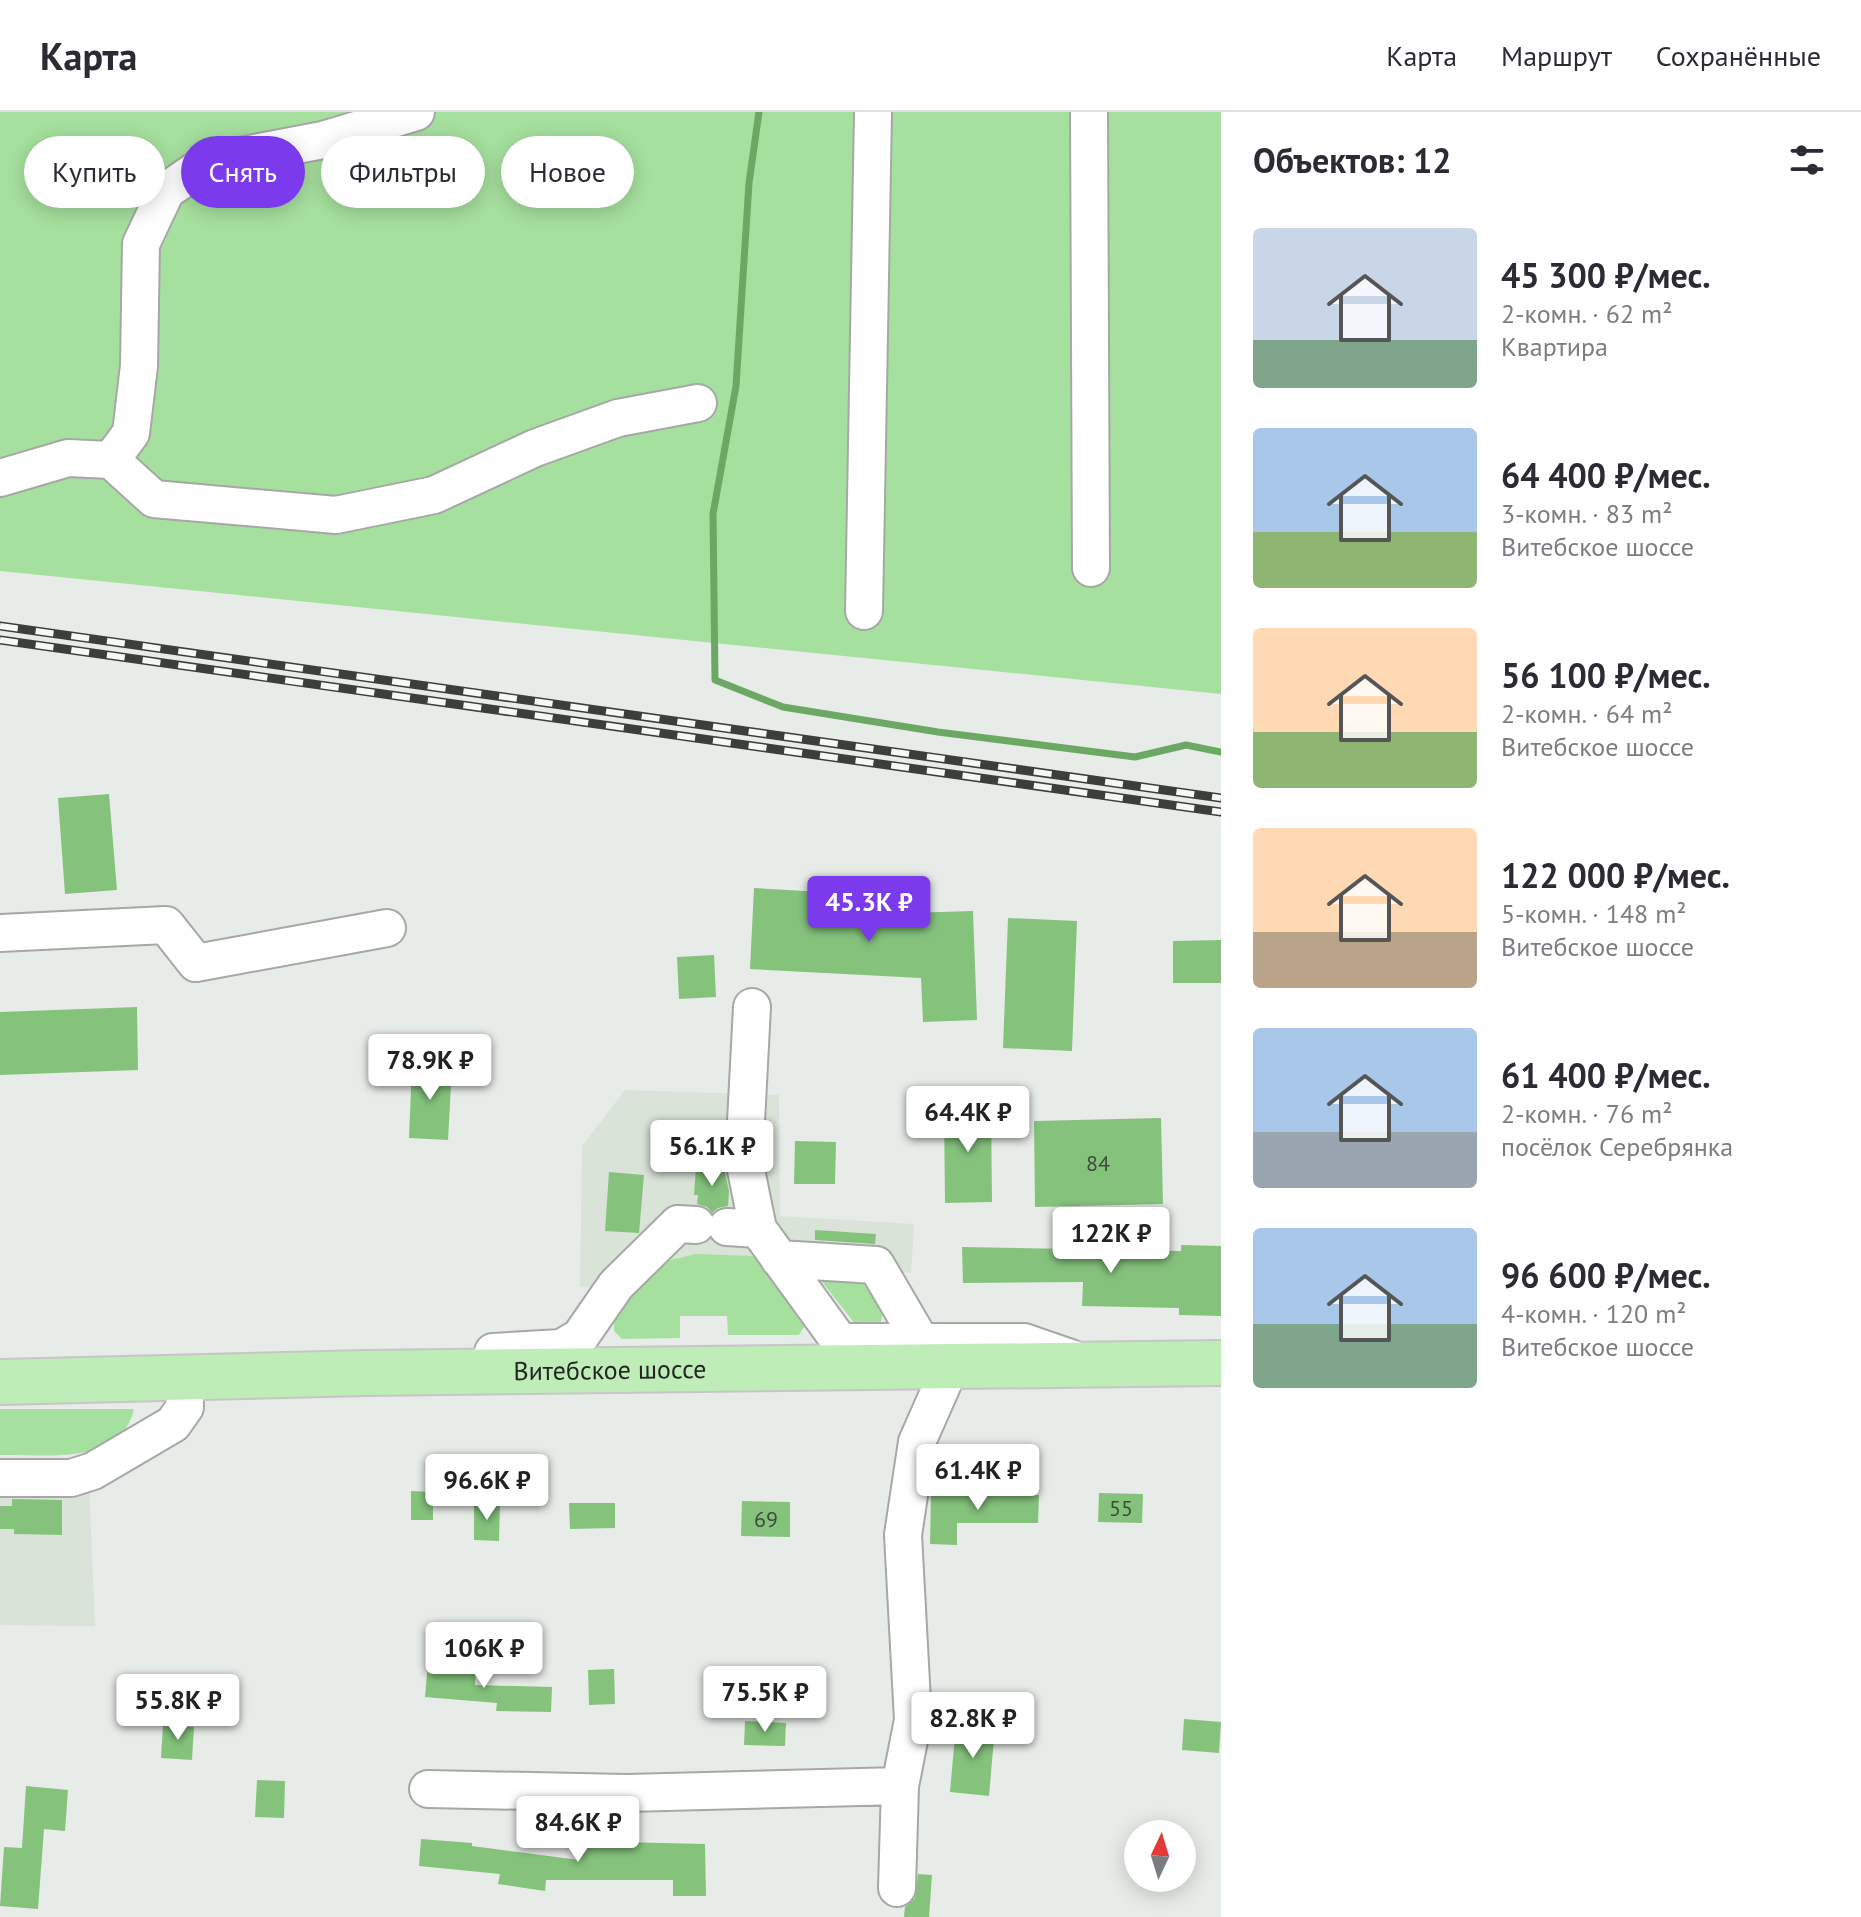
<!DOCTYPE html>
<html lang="ru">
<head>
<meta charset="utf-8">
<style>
  :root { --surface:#fff; --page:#f7f7f7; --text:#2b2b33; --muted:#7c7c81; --line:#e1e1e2; --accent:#7c3aed }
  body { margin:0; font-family:"PT Sans",sans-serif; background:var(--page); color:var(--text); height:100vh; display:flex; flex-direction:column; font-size:30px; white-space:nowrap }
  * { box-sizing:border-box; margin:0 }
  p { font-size:26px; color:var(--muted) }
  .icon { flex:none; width:44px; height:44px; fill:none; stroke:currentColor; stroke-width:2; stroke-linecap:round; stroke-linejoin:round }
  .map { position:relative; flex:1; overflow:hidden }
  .panel { display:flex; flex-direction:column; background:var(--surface); width:640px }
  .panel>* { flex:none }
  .hud { position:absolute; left:24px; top:24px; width:760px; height:72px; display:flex; gap:16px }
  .needle { width:52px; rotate:4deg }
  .tools { position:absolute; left:1124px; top:1708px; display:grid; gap:16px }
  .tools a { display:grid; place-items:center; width:72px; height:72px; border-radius:50%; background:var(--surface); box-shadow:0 4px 20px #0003; font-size:40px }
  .price { position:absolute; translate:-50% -68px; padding:0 18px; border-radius:8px; background:#fff; color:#222; font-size:26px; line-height:52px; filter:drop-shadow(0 2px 4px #0008) }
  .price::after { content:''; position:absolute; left:50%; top:48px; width:24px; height:18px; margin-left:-12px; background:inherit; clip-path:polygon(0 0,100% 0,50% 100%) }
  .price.on { background:var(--accent); color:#fff }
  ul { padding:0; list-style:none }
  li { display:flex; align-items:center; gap:24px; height:200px; padding:0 32px }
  li span { display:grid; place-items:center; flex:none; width:224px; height:160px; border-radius:8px; color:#555 }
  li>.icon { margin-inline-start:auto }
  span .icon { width:96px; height:96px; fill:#fffc; stroke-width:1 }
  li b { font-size:34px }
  h2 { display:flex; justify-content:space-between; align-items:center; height:96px; padding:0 32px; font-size:34px }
  .tag { padding:0 28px; border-radius:36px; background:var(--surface); box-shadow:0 4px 20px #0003; font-size:28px; line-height:72px }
  .tag.on { background:var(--accent); color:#fff }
  header { display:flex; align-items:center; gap:48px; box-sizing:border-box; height:112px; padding:0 40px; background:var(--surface); border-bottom:2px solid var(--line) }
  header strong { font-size:38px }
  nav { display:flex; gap:44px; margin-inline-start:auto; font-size:28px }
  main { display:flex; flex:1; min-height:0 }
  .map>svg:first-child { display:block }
  .built { fill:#d9e3d8 }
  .green { fill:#a6e09e }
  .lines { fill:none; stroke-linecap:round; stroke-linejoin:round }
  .stream { stroke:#6ba864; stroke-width:7 }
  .building { fill:#85c37d }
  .minor-casing { stroke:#a5a8a4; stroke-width:40 }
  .major-casing { stroke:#c6c6c6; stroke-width:48 }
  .minor { stroke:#fff; stroke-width:36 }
  .major { stroke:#beedb8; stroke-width:44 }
  .rail-casing { stroke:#3c3e3b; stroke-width:9 }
  .rail { stroke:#f5f9f5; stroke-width:6; stroke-dasharray:18; stroke-linecap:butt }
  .labels { text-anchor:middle; stroke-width:6; stroke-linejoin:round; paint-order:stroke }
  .number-label { font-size:22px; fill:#3c4c3a }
  .street-label { font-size:26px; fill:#242523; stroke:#f5f9f5 }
</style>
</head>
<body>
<header>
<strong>Карта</strong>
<nav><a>Карта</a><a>Маршрут</a><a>Сохранённые</a></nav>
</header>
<main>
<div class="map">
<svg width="1221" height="1805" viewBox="0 0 1221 1805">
  <rect width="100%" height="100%" fill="#e8ece8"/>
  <!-- built -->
  <path class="built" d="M 625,978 L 779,983 L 780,1104 L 914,1112 L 911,1161 L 803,1151 L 629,1177 L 580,1175 L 582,1034 Z
    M 0,1346 L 88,1346 L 95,1514 L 0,1513 Z"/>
  <!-- green -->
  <path class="green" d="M 0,0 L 1221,0 L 1221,582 L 0,459 Z
    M 696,1142 L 753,1144 L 784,1167 L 805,1205 L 804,1215 L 799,1223 L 728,1223 L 727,1204 L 680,1204 L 680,1226 L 622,1227 L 614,1219 L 614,1206 L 622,1188 L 658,1151 Z
    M 809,1153 L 861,1160 C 873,1178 889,1193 879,1215 L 855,1212 Z
    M 0,1297 L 134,1297 C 121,1355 45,1342 0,1343 Z"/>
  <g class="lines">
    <!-- stream -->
    <path class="stream" d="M 759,0 L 749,71 L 736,274 L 713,402 L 715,568 L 783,595 L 938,620 L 1135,645 L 1186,633 L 1221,640"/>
  </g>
  <!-- building -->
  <path class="building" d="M 109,682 L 117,778 L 65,782 L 58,686 Z
    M 754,776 L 909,785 L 908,801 L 973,799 L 977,908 L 923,910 L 921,866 L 750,857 Z
    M 1008,806 L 1077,809 L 1072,939 L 1003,936 Z
    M 1221,828 L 1221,871 L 1173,871 L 1173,829 Z
    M 714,843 L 716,885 L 679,887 L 677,845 Z
    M 137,895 L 138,958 L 0,963 L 0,900 Z
    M 412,952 L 452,954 L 448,1028 L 409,1026 Z
    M 991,994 L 992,1090 L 945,1091 L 944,995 Z
    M 1161,1006 L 1163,1092 L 1035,1095 L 1034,1009 Z
    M 795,1029 L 836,1030 L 835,1072 L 794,1072 Z
    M 696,1055 L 724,1057 L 729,1079 L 728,1094 L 718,1096 L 712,1101 L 707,1095 L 697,1092 L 698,1083 L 694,1083 Z
    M 609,1060 L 644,1063 L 639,1121 L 605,1119 Z
    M 815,1118 L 876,1122 L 875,1132 L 815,1128 Z
    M 1181,1133 L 1221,1134 L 1221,1204 L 1179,1203 L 1179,1196 L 1082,1194 L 1083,1170 L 963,1171 L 962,1135 L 1181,1139 Z
    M 411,1379 L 433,1380 L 433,1408 L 411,1408 Z
    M 931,1380 L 1039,1383 L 1038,1411 L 957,1411 L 957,1433 L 930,1432 Z
    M 1099,1381 L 1143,1382 L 1142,1411 L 1098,1410 Z
    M 12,1387 L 62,1388 L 62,1423 L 14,1422 L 14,1417 L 0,1417 L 0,1394 L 12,1394 Z
    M 742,1389 L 790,1390 L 790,1425 L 741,1424 Z
    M 569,1391 L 615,1391 L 615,1416 L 570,1417 Z
    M 474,1392 L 500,1392 L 499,1429 L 474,1428 Z
    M 428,1550 L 476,1555 L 475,1573 L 552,1575 L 551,1600 L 496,1599 L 497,1591 L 425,1585 Z
    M 614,1557 L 615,1592 L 589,1593 L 588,1558 Z
    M 1184,1607 L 1221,1610 L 1219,1641 L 1182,1638 Z
    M 745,1609 L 786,1611 L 785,1634 L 744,1633 Z
    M 956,1612 L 995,1615 L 989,1684 L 950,1680 Z
    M 163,1613 L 194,1615 L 192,1648 L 161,1646 Z
    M 257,1668 L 285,1669 L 284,1706 L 255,1705 Z
    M 26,1674 L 68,1678 L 65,1719 L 44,1717 L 38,1797 L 0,1794 L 4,1735 L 22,1736 Z
    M 421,1727 L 472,1731 L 472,1734 L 579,1748 L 579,1729 L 705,1732 L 706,1784 L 673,1784 L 673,1768 L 546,1768 L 545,1779 L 498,1772 L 500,1762 L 419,1754 Z
    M 918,1762 L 932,1763 L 929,1805 L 904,1805 L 905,1795 L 915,1786 Z"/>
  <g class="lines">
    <!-- minor casing -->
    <g class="minor-casing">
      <path id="minor" d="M 1089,0 L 1091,456
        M 111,348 L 154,387 L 336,403 L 434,383 L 535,336 L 618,306 L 698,291
        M 0,366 L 68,346 L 111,348 L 131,321 L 139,254 L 141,132 L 166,79 L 208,50 L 323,28 L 416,0
        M 864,499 L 873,0
        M 0,821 L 166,813 L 196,851 L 387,816
        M 752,895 L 744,1048 L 758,1117
        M 727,1115 L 758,1117 L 840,1230 L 1024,1230 L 1073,1247
        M 779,1147 L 876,1153 L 921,1230
        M 493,1240 L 561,1236 L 580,1225 L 616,1173 L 678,1112 L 696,1113
        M 0,1366 L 71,1366 L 93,1359 L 173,1312 L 185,1295 L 184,1266
        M 428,1677 L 627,1681 L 900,1674
        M 897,1776 L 900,1674 L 913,1608 L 903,1423 L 917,1330 L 951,1253"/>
    </g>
    <!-- major casing -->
    <g class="major-casing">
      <g id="major">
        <path id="s1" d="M 0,1270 L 365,1261 L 1221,1251"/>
      </g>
    </g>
    <!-- minor -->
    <use href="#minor" class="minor"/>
    <!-- major -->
    <use href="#major" class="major"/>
    <!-- rail casing -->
    <g class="rail-casing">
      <path id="rail" d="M 0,514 L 1221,686
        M 0,528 L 1221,700"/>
    </g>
    <!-- rail -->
    <use href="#rail" class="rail"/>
  </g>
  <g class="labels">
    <!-- number labels -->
    <g class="number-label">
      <text x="1098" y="1059">84</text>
      <text x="1121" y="1404">55</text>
      <text x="766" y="1415">69</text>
    </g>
    <!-- street labels -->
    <g class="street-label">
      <text dy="9" stroke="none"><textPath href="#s1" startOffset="610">Витебское шоссе</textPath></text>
    </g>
  </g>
</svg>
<div class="tools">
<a><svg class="needle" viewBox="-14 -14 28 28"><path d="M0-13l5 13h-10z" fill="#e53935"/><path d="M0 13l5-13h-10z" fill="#7c7c81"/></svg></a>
</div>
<b class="price on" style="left:869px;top:832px">45.3K ₽</b>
<b class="price" style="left:430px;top:990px">78.9K ₽</b>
<b class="price" style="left:968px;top:1042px">64.4K ₽</b>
<b class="price" style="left:712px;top:1076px">56.1K ₽</b>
<b class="price" style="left:1111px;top:1163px">122K ₽</b>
<b class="price" style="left:978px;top:1400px">61.4K ₽</b>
<b class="price" style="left:487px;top:1410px">96.6K ₽</b>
<b class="price" style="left:484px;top:1578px">106K ₽</b>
<b class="price" style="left:765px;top:1622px">75.5K ₽</b>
<b class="price" style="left:178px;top:1630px">55.8K ₽</b>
<b class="price" style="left:973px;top:1648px">82.8K ₽</b>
<b class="price" style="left:578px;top:1752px">84.6K ₽</b>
<div class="hud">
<a class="tag">Купить</a>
<a class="tag on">Снять</a>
<a class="tag">Фильтры</a>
<a class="tag">Новое</a>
</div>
</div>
<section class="panel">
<h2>Объектов: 12<svg class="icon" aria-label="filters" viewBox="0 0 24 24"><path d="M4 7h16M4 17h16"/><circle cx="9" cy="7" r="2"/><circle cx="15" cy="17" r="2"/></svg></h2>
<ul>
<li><span style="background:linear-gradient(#c9d6e8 70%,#7fa58c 0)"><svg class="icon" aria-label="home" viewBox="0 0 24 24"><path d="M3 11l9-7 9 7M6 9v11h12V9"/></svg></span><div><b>45 300 ₽/мес.</b><p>2-комн. · 62 m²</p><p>Квартира</p></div></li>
<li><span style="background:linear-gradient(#a9c7e8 65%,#8fb573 0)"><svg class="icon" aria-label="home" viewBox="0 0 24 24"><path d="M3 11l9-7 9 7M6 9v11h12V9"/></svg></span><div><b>64 400 ₽/мес.</b><p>3-комн. · 83 m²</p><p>Витебское шоссе</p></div></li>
<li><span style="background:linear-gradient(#ffd9b3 65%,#8fb573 0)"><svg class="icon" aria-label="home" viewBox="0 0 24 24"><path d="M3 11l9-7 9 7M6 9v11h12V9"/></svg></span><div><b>56 100 ₽/мес.</b><p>2-комн. · 64 m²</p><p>Витебское шоссе</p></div></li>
<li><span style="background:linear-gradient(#ffd9b3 65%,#b9a48a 0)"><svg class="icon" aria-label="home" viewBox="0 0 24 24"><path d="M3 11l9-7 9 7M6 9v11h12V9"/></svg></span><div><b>122 000 ₽/мес.</b><p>5-комн. · 148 m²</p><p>Витебское шоссе</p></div></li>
<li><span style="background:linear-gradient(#a9c7e8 65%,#9aa5b1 0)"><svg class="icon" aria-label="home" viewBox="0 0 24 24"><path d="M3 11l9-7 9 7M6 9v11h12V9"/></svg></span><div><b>61 400 ₽/мес.</b><p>2-комн. · 76 m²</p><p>посёлок Серебрянка</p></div></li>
<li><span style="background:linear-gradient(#a9c7e8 60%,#7fa58c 0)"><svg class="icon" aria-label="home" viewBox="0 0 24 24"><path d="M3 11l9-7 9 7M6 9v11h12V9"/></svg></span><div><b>96 600 ₽/мес.</b><p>4-комн. · 120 m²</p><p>Витебское шоссе</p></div></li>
</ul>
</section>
</main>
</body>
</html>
